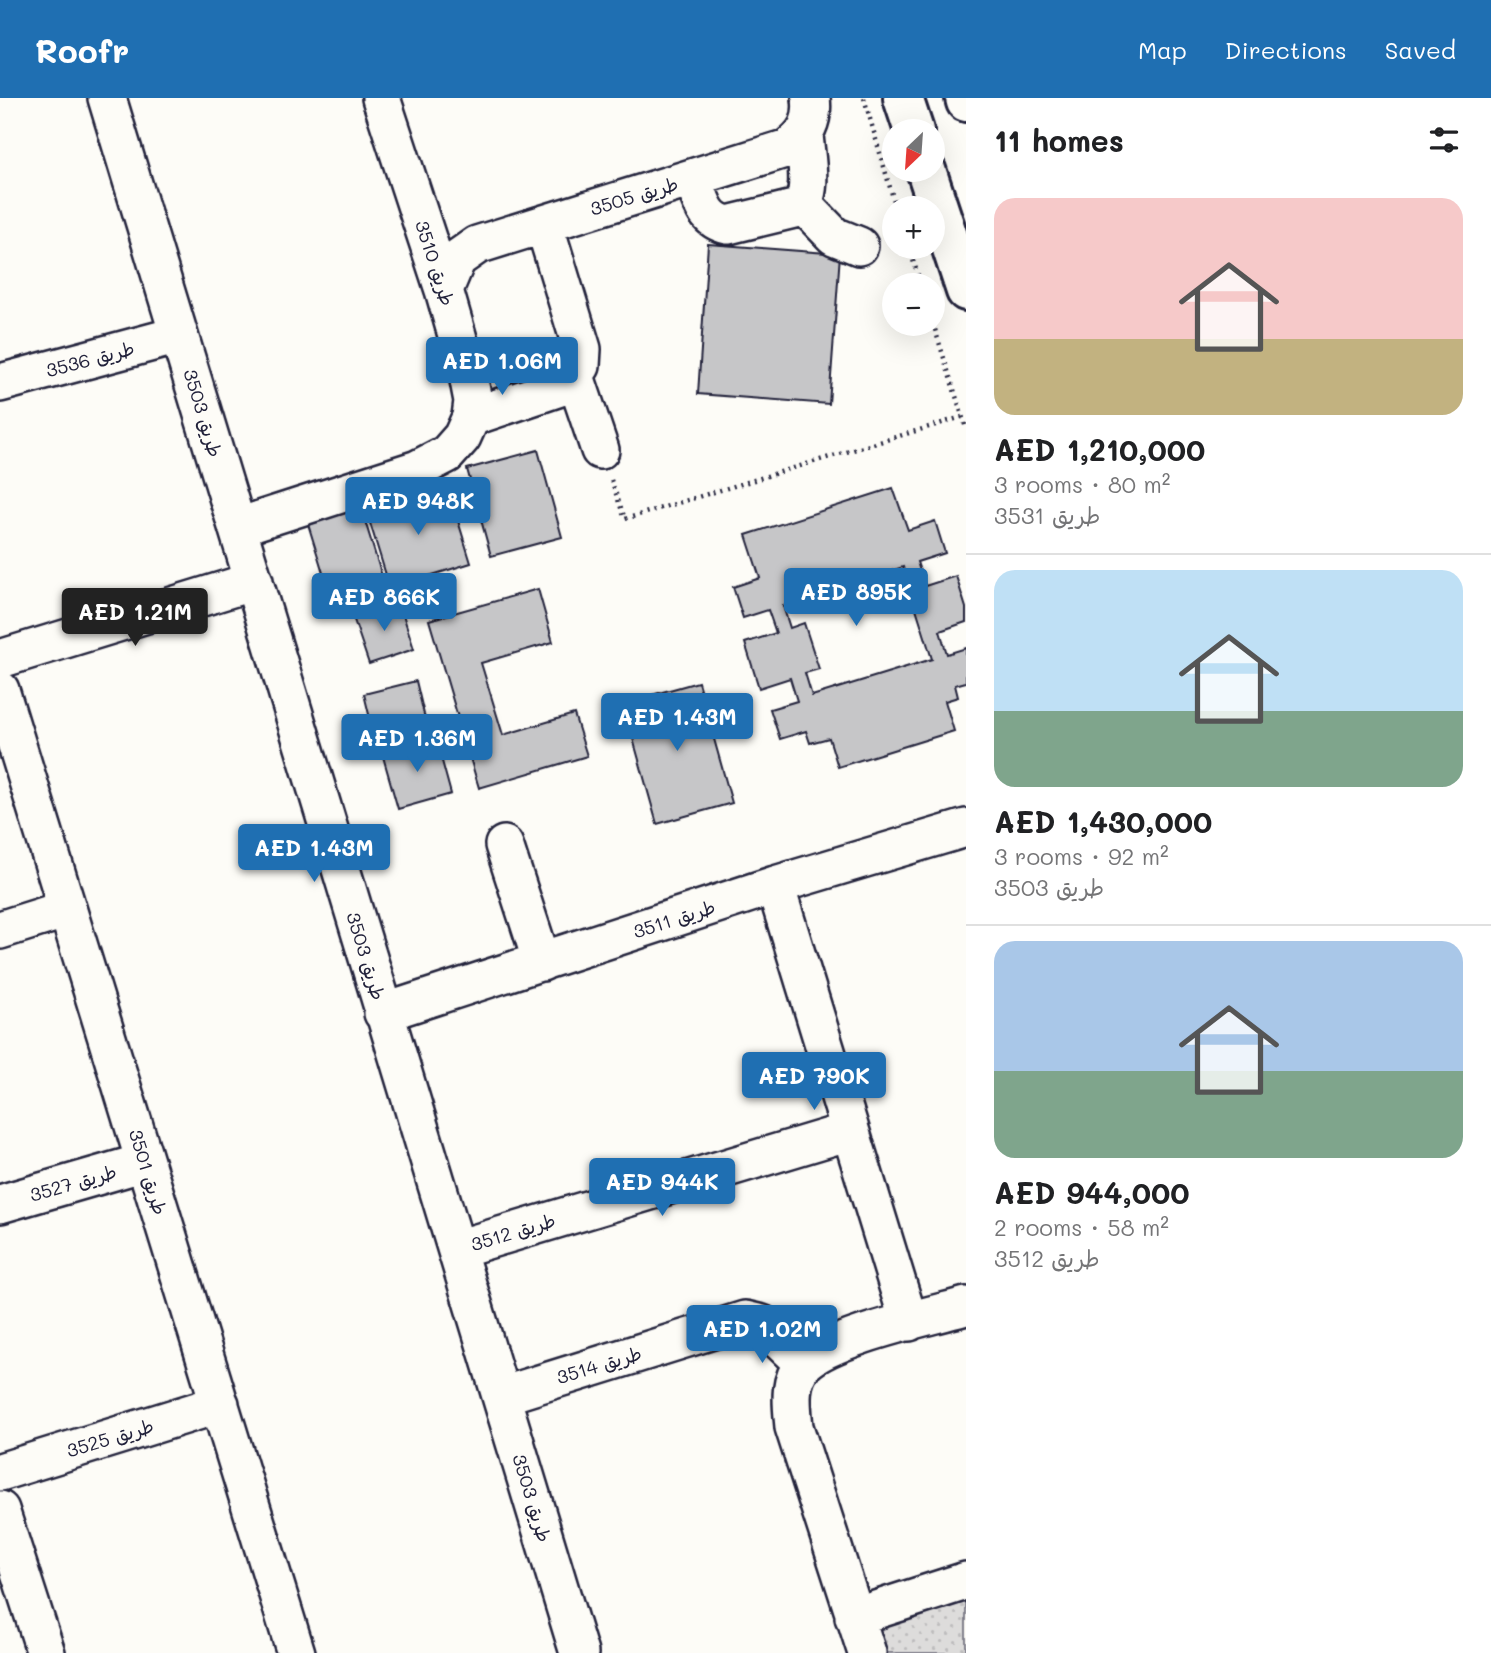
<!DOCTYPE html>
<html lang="en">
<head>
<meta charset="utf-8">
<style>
  :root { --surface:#fff; --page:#f2f2f2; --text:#202124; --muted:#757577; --line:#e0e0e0; --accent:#1f6fb2 }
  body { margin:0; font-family:Mali,"Playpen Sans Arabic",sans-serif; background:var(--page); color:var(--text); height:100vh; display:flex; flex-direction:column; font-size:26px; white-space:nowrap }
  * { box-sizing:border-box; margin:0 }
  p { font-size:23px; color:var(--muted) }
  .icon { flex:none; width:38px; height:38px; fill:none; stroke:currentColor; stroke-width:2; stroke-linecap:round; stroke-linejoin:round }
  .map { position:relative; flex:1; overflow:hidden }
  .drawer { display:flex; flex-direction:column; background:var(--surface); width:525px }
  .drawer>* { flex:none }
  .needle { width:46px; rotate:205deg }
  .tools { position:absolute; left:882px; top:21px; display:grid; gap:14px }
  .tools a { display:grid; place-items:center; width:63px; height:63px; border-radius:50%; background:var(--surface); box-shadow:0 7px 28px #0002; font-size:35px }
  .price { position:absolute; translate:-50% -60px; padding:0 16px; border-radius:7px; background:var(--accent); color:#fff; font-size:23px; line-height:46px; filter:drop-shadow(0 2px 4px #0008) }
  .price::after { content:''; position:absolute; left:50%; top:42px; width:21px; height:16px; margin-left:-10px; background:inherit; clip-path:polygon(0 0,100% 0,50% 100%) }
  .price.selected { background:#222; color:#fff }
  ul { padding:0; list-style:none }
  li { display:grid; align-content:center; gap:14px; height:371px; padding:0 28px }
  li+li { border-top:2px solid var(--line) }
  li span { display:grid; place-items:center; height:217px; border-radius:21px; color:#555 }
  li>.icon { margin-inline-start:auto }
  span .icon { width:126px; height:126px; fill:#fffc; stroke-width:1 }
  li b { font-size:30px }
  h2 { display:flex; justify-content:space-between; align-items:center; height:84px; padding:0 28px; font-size:30px }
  header { display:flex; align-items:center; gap:42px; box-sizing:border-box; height:98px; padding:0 35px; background:var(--accent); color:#fff }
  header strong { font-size:33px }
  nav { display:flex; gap:38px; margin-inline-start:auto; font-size:24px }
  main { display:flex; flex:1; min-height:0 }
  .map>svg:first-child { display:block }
  .park { fill:url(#park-dots); stroke:#807f8b; stroke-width:2 }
  .building { fill:#c6c6c8; stroke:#22223b; stroke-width:2; fill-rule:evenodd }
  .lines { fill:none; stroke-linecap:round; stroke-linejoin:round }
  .minor-casing { stroke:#22223b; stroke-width:42 }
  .major-casing { stroke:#22223b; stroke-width:44 }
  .path { stroke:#22223b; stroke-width:4.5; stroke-dasharray:2 5; stroke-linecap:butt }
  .minor { stroke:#fdfcf7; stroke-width:37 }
  .major { stroke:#fdfcf7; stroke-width:38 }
  .labels { text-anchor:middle; stroke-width:7; stroke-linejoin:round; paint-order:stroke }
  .street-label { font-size:19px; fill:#22223b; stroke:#fdfcf7 }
</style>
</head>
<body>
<header>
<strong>Roofr</strong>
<nav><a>Map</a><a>Directions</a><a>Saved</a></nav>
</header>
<main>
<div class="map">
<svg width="966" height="1555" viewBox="0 0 966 1555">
  <defs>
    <pattern id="park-dots" width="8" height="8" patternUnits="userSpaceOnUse" patternTransform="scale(1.75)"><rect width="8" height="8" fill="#dddcdb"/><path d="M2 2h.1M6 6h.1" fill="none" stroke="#bdbcbd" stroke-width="1.8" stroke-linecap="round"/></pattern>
  </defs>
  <rect width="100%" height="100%" fill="#fdfcf7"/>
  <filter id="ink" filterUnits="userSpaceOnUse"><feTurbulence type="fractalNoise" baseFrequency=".0143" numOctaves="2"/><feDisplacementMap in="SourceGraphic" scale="14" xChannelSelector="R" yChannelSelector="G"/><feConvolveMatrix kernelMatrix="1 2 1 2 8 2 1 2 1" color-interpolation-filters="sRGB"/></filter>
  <g filter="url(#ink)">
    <!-- park -->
    <path class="park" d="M 966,1499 L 966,1555 L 876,1555 L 868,1531 Z"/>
    <!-- building -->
    <path class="building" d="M 708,146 L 840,156 L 829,306 L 698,296 Z
      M 538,352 L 562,439 L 491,458 L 467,371 Z
      M 447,387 L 471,465 L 390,490 L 366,412 Z
      M 893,390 L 908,432 L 935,423 L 945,455 L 917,464 L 925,488 L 956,478 L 966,510 L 966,524 L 940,533 L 947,556 L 966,550 L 966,584 L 955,587 L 958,599 L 945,603 L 954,633 L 838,669 L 829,640 L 810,645 L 806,633 L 780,641 L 770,611 L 797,603 L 790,580 L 759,590 L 745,545 L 776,535 L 768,512 L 743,520 L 733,489 L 760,480 L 746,437 ZM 903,469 L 932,561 L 812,598 L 805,575 L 819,571 L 804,525 L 790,530 L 783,508 Z
      M 361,410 L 389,501 L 336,517 L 308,426 Z
      M 538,491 L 553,544 L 481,565 L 503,637 L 574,616 L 587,658 L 479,690 L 429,522 Z
      M 399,504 L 414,551 L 369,566 L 353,519 Z
      M 416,583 L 427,629 L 375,641 L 364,596 Z
      M 698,584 L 732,705 L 657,726 L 623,605 Z
      M 436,641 L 451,696 L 398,711 L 382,655 Z"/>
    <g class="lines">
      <!-- minor casing -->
      <g class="minor-casing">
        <path id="minor" d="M 107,0 L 579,1555
          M 693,80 C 701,101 703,122 728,127 L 798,110 C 815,97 805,56 804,36
          M 803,106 L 834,138 L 859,148
          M 444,192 L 457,161 L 477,147 L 788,50 C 806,37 814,23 811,0
          M 575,278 L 600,352
          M 0,285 L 179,237
          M 471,319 L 566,287 L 581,268 L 582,251 L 544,126
          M 238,429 L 418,371 L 447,356 L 462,339 L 471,319 L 473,303 L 467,272 L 444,192 L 381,0
          M 0,561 L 254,483
          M 0,592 L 296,1555
          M 504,747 L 542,864
          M 775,787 L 909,1224
          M 0,832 L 67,811
          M 383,915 L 775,787 L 966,730
          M 0,1106 L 145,1064
          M 457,1151 L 850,1033
          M 501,1298 L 745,1222 L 762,1226 L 804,1266
          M 0,1374 L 220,1306
          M 0,1412 L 46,1555
          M 854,1519 L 966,1483
          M 867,1555 L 794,1329 C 792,1307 788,1284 803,1267 C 827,1240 930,1218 966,1208"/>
      </g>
      <!-- major casing -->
      <g class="major-casing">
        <path id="major" d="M 903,0 L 914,33
          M 965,0 L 966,4
          M 926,72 L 966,193"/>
      </g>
      <!-- path -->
      <path class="path" d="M 864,0 L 896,110
        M 909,149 L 921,187
        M 933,225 L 966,330
        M 611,382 L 625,421 L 962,319"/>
      <!-- minor -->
      <use href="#minor" class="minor"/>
      <!-- major -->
      <use href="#major" class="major"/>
    </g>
  </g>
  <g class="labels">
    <!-- street labels -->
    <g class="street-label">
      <text transform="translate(634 98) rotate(-17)" y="7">طريق 3505</text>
      <text transform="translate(435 165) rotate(72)" y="7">طريق 3510</text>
      <text transform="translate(90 261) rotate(-15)" y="7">طريق 3536</text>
      <text transform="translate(203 315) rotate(73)" y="7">طريق 3503</text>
      <text transform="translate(674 821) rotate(-18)" y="7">طريق 3511</text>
      <text transform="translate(366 858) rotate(73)" y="7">طريق 3503</text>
      <text transform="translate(148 1074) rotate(73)" y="7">طريق 3501</text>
      <text transform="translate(73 1085) rotate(-16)" y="7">طريق 3527</text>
      <text transform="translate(513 1134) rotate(-17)" y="7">طريق 3512</text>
      <text transform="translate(599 1267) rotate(-17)" y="7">طريق 3514</text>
      <text transform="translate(110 1340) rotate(-17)" y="7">طريق 3525</text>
      <text transform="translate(532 1400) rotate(73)" y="7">طريق 3503</text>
    </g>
  </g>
</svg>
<div class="tools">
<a><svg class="needle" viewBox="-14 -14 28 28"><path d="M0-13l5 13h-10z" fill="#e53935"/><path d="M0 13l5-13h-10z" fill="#757577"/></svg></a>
<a>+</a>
<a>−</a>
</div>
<b class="price" style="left:502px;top:299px">AED 1.06M</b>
<b class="price" style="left:418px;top:439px">AED 948K</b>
<b class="price" style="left:856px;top:530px">AED 895K</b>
<b class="price" style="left:384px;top:535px">AED 866K</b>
<b class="price selected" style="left:135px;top:550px">AED 1.21M</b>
<b class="price" style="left:677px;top:655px">AED 1.43M</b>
<b class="price" style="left:417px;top:676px">AED 1.36M</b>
<b class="price" style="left:314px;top:786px">AED 1.43M</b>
<b class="price" style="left:814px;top:1014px">AED 790K</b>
<b class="price" style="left:662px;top:1120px">AED 944K</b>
<b class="price" style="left:762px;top:1267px">AED 1.02M</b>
</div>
<section class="drawer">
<h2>11 homes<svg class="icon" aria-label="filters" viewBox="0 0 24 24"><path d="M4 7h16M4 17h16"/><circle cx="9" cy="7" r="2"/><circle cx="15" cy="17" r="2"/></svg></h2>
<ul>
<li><span style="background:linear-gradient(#f6c9c9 65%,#c2b280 0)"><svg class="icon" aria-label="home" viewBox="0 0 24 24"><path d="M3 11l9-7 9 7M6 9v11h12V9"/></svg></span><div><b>AED 1,210,000</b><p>3 rooms · 80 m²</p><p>طريق 3531</p></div></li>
<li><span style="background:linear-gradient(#bfe0f5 65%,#7fa58c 0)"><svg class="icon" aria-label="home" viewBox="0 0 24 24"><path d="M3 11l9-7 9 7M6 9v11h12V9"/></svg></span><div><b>AED 1,430,000</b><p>3 rooms · 92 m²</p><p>طريق 3503</p></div></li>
<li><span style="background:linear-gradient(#a9c7e8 60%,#7fa58c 0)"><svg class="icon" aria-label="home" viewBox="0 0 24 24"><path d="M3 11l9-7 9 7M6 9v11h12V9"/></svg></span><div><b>AED 944,000</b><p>2 rooms · 58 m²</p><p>طريق 3512</p></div></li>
</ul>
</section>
</main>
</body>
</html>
